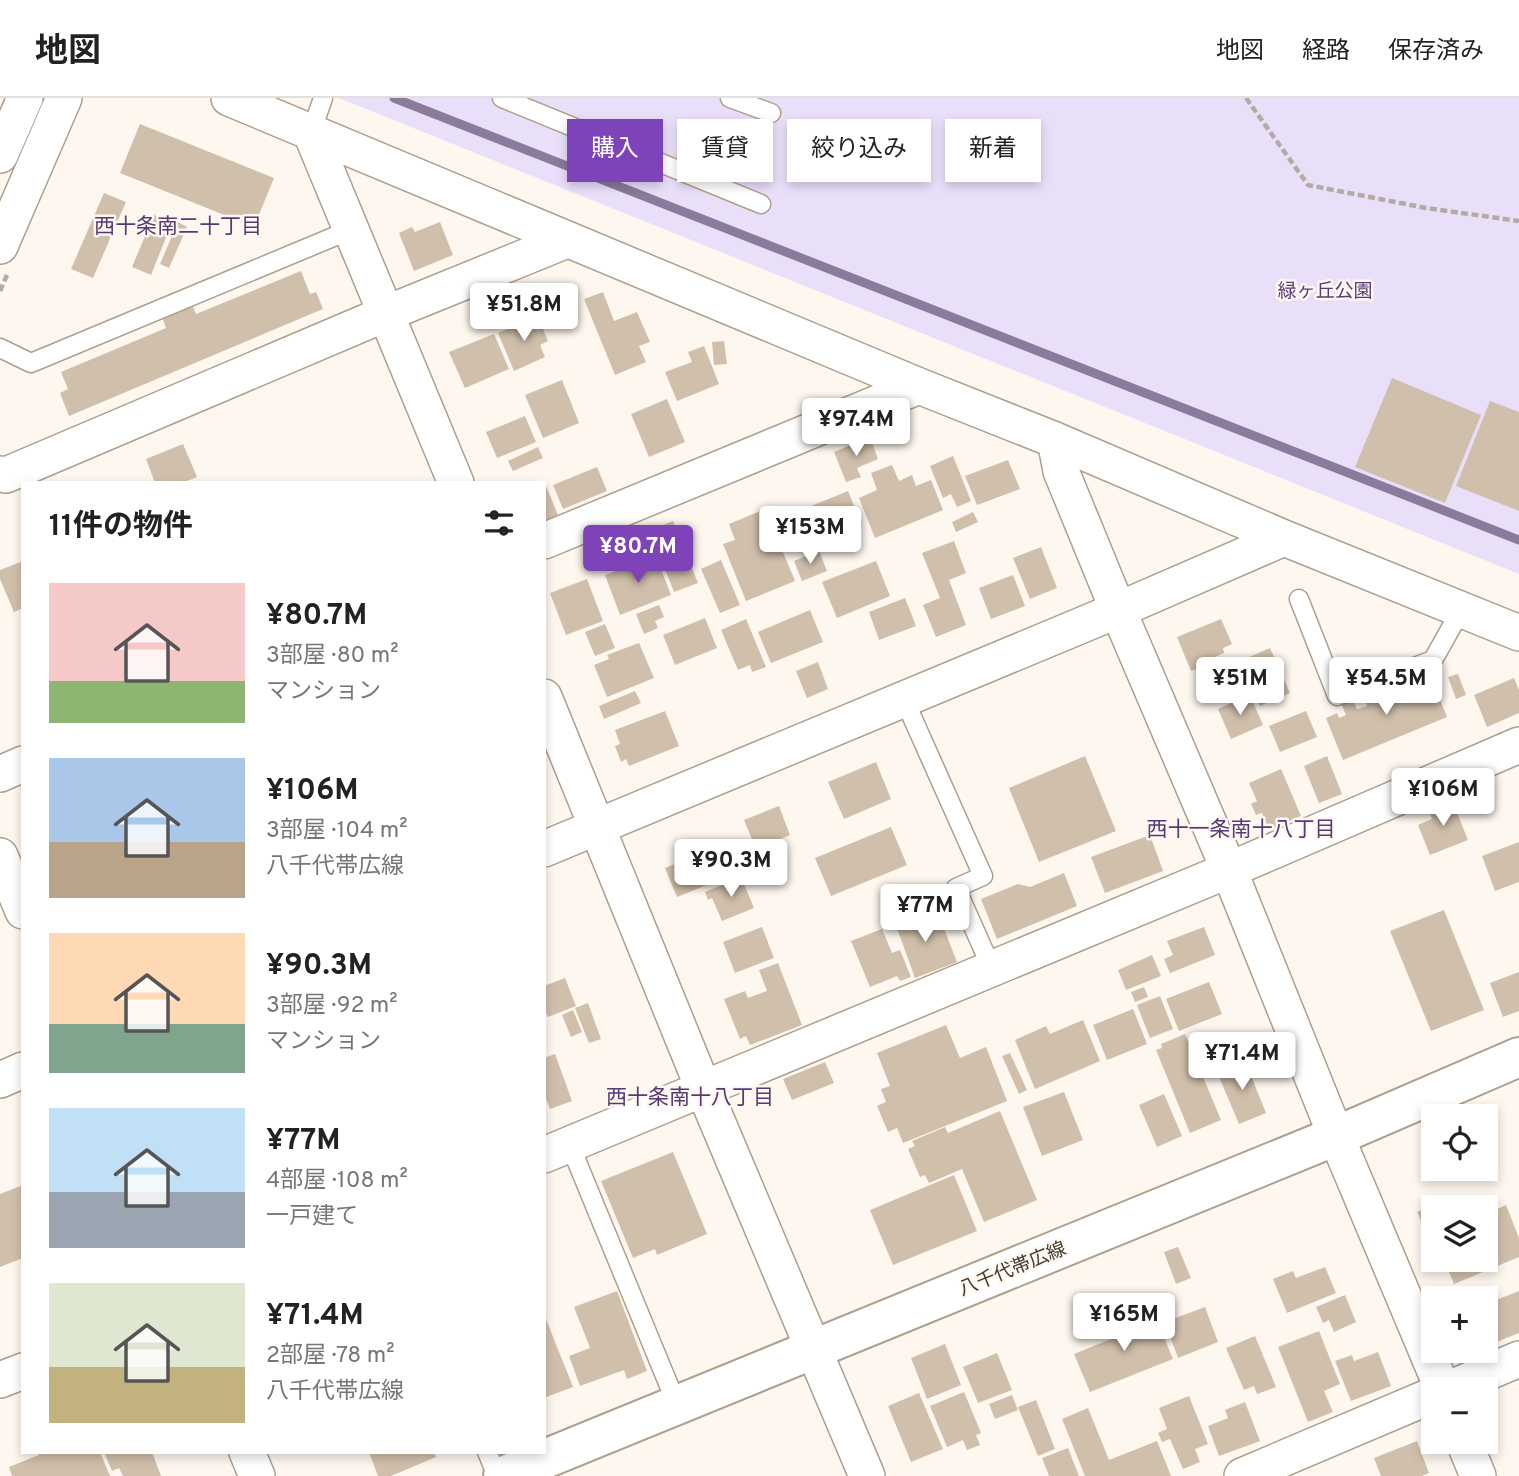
<!DOCTYPE html>
<html lang="ja">
<head>
<meta charset="utf-8">
<style>
  :root { --surface:#fff; --page:#f6f6f6; --text:#222; --muted:#767676; --line:#e0e0e0; --accent:#7e43b9 }
  body { margin:0; font-family:Overpass,"Noto Sans JP",sans-serif; background:var(--page); color:var(--text); height:100vh; display:flex; flex-direction:column; font-size:26px; white-space:nowrap }
  * { box-sizing:border-box; margin:0 }
  p { font-size:23px; color:var(--muted) }
  .icon { flex:none; width:38px; height:38px; fill:none; stroke:currentColor; stroke-width:2; stroke-linecap:round; stroke-linejoin:round }
  .map { position:relative; flex:1; overflow:hidden }
  .panel { position:absolute; left:21px; top:383px; width:525px; height:973px; display:flex; flex-direction:column; background:var(--surface); border-radius:0px; box-shadow:0 4px 10px #0003 }
  .panel>* { flex:none }
  .top-card { position:absolute; left:567px; top:21px; width:665px; height:63px; display:flex; gap:14px }
  .buttons { position:absolute; left:1421px; top:1006px; display:grid; gap:14px }
  .buttons a { display:grid; place-items:center; width:77px; height:77px; border-radius:0px; background:var(--surface); box-shadow:0 4px 10px #0003; font-size:35px }
  .price { position:absolute; translate:-50% -60px; padding:0 16px; border-radius:7px; background:#fff; color:#222; font-size:23px; line-height:46px; filter:drop-shadow(0 2px 4px #0008) }
  .price::after { content:''; position:absolute; left:50%; top:42px; width:21px; height:16px; margin-left:-10px; background:inherit; clip-path:polygon(0 0,100% 0,50% 100%) }
  .price.selected { background:var(--accent); color:#fff }
  ul { padding:0; list-style:none }
  li { display:flex; align-items:center; gap:21px; height:175px; padding:0 28px }
  li span { display:grid; place-items:center; flex:none; width:196px; height:140px; border-radius:0px; color:#555 }
  li>.icon { margin-inline-start:auto }
  span .icon { width:84px; height:84px; fill:#fffc; stroke-width:1 }
  li b { font-size:30px }
  h2 { display:flex; justify-content:space-between; align-items:center; height:84px; padding:0 28px; font-size:30px }
  .pill { padding:0 24px; border-radius:0px; background:var(--surface); box-shadow:0 4px 10px #0003; font-size:24px; line-height:63px }
  .pill.selected { background:var(--accent); color:#fff }
  header { display:flex; align-items:center; gap:42px; box-sizing:border-box; height:98px; padding:0 35px; background:var(--surface); border-bottom:2px solid var(--line) }
  header strong { font-size:33px }
  nav { display:flex; gap:38px; margin-inline-start:auto; font-size:24px }
  .map>svg:first-child { display:block }
  .green { fill:#e9dff9 }
  .lines { fill:none; stroke-linecap:round; stroke-linejoin:round }
  .stream { stroke:#8a7a9b; stroke-width:9 }
  .building { fill:#d0bfab }
  .service-casing { stroke:#af9e8b; stroke-width:21 }
  .minor-casing { stroke:#af9e8b; stroke-width:38 }
  .secondary-casing { stroke:#af9e8b; stroke-width:42 }
  .path { stroke:#b2aba3; stroke-width:4.5; stroke-dasharray:7 3.5; stroke-linecap:butt }
  .service { stroke:#fff; stroke-width:18 }
  .minor { stroke:#fff; stroke-width:35 }
  .secondary { stroke:#fff; stroke-width:38 }
  .labels { text-anchor:middle; stroke-width:5; stroke-linejoin:round; paint-order:stroke }
  .park-label { font-size:19px; fill:#593d7b; stroke:#fef7ef }
  .street-label { font-size:19px; fill:#403931; stroke:#fef7ef }
  .neighbourhood-label { font-size:21px; fill:#553a75; stroke:#fef7ef }
</style>
</head>
<body>
<header>
<strong>地図</strong>
<nav><a>地図</a><a>経路</a><a>保存済み</a></nav>
</header>
<div class="map">
<svg width="1519" height="1378" viewBox="0 0 1519 1378">
  <rect width="100%" height="100%" fill="#fef7ef"/>
  <!-- green -->
  <path class="green" d="M 339,0 L 1519,0 L 1519,476 Z"/>
  <g class="lines">
    <!-- stream -->
    <path class="stream" d="M 394,0 L 1519,442"/>
  </g>
  <!-- building -->
  <path class="building" d="M 140,26 L 274,80 L 254,129 L 120,75 Z
    M 104,95 L 126,104 L 93,180 L 71,171 Z
    M 154,117 L 172,125 L 151,177 L 132,169 Z
    M 178,124 L 187,129 L 169,170 L 160,166 Z
    M 440,124 L 453,157 L 414,173 L 399,135 L 412,129 L 415,134 Z
    M 301,173 L 310,196 L 316,194 L 323,211 L 69,318 L 60,295 L 68,291 L 61,274 L 166,230 L 161,216 L 191,204 L 196,216 Z
    M 603,194 L 614,223 L 637,214 L 650,244 L 639,248 L 646,264 L 615,277 L 584,201 Z
    M 538,219 L 548,243 L 540,247 L 545,259 L 514,273 L 498,235 Z
    M 494,236 L 509,271 L 465,290 L 449,254 Z
    M 724,243 L 727,266 L 714,267 L 712,244 Z
    M 704,248 L 719,286 L 677,303 L 665,274 L 692,264 L 688,254 Z
    M 1392,280 L 1481,317 L 1445,405 L 1355,369 Z
    M 562,282 L 579,325 L 543,340 L 525,297 Z
    M 667,301 L 685,344 L 649,359 L 631,316 Z
    M 1490,303 L 1519,314 L 1519,413 L 1456,388 Z
    M 525,318 L 536,344 L 497,360 L 486,334 Z
    M 870,339 L 878,361 L 857,370 L 861,379 L 846,384 L 834,354 Z
    M 183,346 L 197,379 L 182,385 L 155,385 L 146,361 Z
    M 538,349 L 543,360 L 513,373 L 508,363 Z
    M 953,358 L 971,403 L 957,409 L 951,396 L 943,400 L 930,368 Z
    M 1008,362 L 1020,391 L 977,407 L 965,378 Z
    M 892,367 L 899,383 L 912,377 L 916,388 L 931,382 L 943,412 L 875,440 L 859,400 L 877,392 L 871,375 Z
    M 597,369 L 607,393 L 563,411 L 553,387 Z
    M 544,383 L 558,417 L 544,423 Z
    M 848,393 L 862,427 L 798,454 L 794,444 L 788,447 L 777,422 Z
    M 765,411 L 795,483 L 746,503 L 723,446 L 735,442 L 729,426 Z
    M 973,414 L 978,424 L 956,434 L 952,424 Z
    M 673,423 L 698,485 L 674,494 L 657,451 L 650,454 L 642,435 Z
    M 954,443 L 966,475 L 949,482 L 966,527 L 936,539 L 923,507 L 940,500 L 922,455 Z
    M 1041,449 L 1057,490 L 1030,501 L 1013,460 Z
    M 819,453 L 827,473 L 802,483 L 794,463 Z
    M 656,458 L 671,497 L 620,517 L 605,477 Z
    M 721,462 L 740,507 L 720,515 L 701,471 Z
    M 23,463 L 23,510 L 14,514 L 0,481 L 0,472 Z
    M 876,463 L 890,498 L 837,520 L 822,484 Z
    M 1013,477 L 1025,508 L 991,521 L 979,490 Z
    M 587,481 L 603,523 L 566,537 L 550,495 Z
    M 905,500 L 916,528 L 879,542 L 869,514 Z
    M 659,507 L 664,519 L 655,523 L 658,530 L 644,536 L 636,516 Z
    M 810,512 L 823,544 L 771,565 L 758,534 Z
    M 705,520 L 717,550 L 675,567 L 663,537 Z
    M 746,521 L 766,569 L 752,574 L 750,567 L 738,572 L 721,532 Z
    M 1221,521 L 1232,546 L 1223,550 L 1224,555 L 1215,559 L 1216,563 L 1191,573 L 1177,539 Z
    M 605,526 L 615,550 L 595,558 L 585,534 Z
    M 639,545 L 654,580 L 607,599 L 594,567 L 609,561 L 607,557 Z
    M 1270,550 L 1290,595 L 1260,608 L 1240,563 Z
    M 818,564 L 828,591 L 807,600 L 796,573 Z
    M 1458,576 L 1466,597 L 1456,601 L 1448,579 Z
    M 1430,577 L 1447,619 L 1343,662 L 1326,620 L 1337,615 L 1339,620 L 1346,617 L 1341,605 L 1352,600 L 1357,611 L 1367,608 L 1365,603 L 1389,593 L 1391,597 L 1399,594 L 1394,582 L 1406,578 L 1411,589 L 1418,587 L 1416,582 Z
    M 1514,580 L 1519,592 L 1519,615 L 1487,629 L 1474,597 Z
    M 635,593 L 641,605 L 604,621 L 599,608 Z
    M 1250,597 L 1263,627 L 1231,641 L 1218,611 Z
    M 665,613 L 679,648 L 629,668 L 626,661 L 621,664 L 615,648 L 620,646 L 615,632 Z
    M 1306,613 L 1317,639 L 1280,654 L 1269,628 Z
    M 1085,658 L 1116,733 L 1039,764 L 1009,690 Z
    M 1327,658 L 1342,696 L 1319,705 L 1304,668 Z
    M 876,664 L 891,701 L 844,721 L 828,684 Z
    M 1281,671 L 1301,718 L 1269,732 L 1262,715 L 1256,717 L 1251,706 L 1257,703 L 1249,685 Z
    M 1451,700 L 1468,742 L 1430,757 L 1418,727 L 1432,721 L 1428,709 Z
    M 779,708 L 790,737 L 756,751 L 744,722 Z
    M 891,729 L 907,767 L 831,798 L 815,760 Z
    M 1150,737 L 1163,773 L 1105,795 L 1091,759 Z
    M 1519,744 L 1519,784 L 1495,793 L 1482,758 Z
    M 726,745 L 739,774 L 677,799 L 665,770 Z
    M 1064,775 L 1077,808 L 997,841 L 981,801 L 1018,786 L 1030,789 Z
    M 741,779 L 754,810 L 722,823 L 712,800 L 708,802 L 705,794 Z
    M 1444,812 L 1484,912 L 1431,933 L 1390,833 Z
    M 912,815 L 914,820 L 930,815 L 936,831 L 943,828 L 957,864 L 915,880 L 894,822 Z
    M 762,829 L 774,860 L 735,875 L 723,844 Z
    M 1204,829 L 1215,857 L 1170,875 L 1164,861 L 1173,857 L 1167,843 Z
    M 882,831 L 892,855 L 900,852 L 911,879 L 900,883 L 897,878 L 870,889 L 851,843 Z
    M 1152,857 L 1161,878 L 1126,892 L 1118,872 Z
    M 778,865 L 802,927 L 750,947 L 746,938 L 740,941 L 724,901 L 745,893 L 748,900 L 767,893 L 759,872 Z
    M 1519,874 L 1519,913 L 1503,919 L 1490,885 Z
    M 565,880 L 576,908 L 548,919 L 544,911 L 544,888 Z
    M 1209,884 L 1222,916 L 1179,933 L 1166,901 Z
    M 1144,889 L 1148,899 L 1135,904 L 1131,894 Z
    M 1160,898 L 1173,931 L 1150,940 L 1137,907 Z
    M 588,905 L 601,941 L 589,945 L 575,910 Z
    M 1133,911 L 1147,946 L 1107,962 L 1093,927 Z
    M 573,912 L 582,934 L 571,939 L 562,917 Z
    M 1083,922 L 1100,963 L 1035,991 L 1015,942 L 1046,928 L 1050,936 Z
    M 946,927 L 960,960 L 986,949 L 1007,1003 L 903,1045 L 897,1030 L 888,1034 L 877,1008 L 886,1004 L 881,991 L 890,988 L 877,955 Z
    M 1185,936 L 1221,1022 L 1190,1035 L 1156,952 L 1162,950 L 1161,946 Z
    M 1010,955 L 1027,992 L 1019,996 L 1002,958 Z
    M 555,956 L 572,1003 L 550,1011 L 544,996 L 544,960 Z
    M 1245,963 L 1266,1015 L 1239,1026 L 1217,974 Z
    M 825,964 L 834,985 L 792,1002 L 783,981 Z
    M 1064,994 L 1083,1042 L 1042,1058 L 1023,1009 Z
    M 1164,996 L 1182,1038 L 1157,1049 L 1139,1007 Z
    M 1000,1013 L 1037,1102 L 984,1124 L 962,1071 L 929,1085 L 925,1077 L 920,1079 L 908,1051 L 915,1048 L 912,1043 L 945,1029 L 948,1035 Z
    M 673,1054 L 707,1136 L 657,1157 L 655,1151 L 633,1160 L 601,1083 Z
    M 954,1077 L 977,1133 L 893,1167 L 870,1112 Z
    M 23,1087 L 23,1160 L 0,1169 L 0,1096 Z
    M 1435,1106 L 1433,1141 L 1430,1143 L 1417,1114 Z
    M 1506,1107 L 1519,1140 L 1519,1159 L 1454,1186 L 1444,1162 L 1486,1162 L 1486,1116 Z
    M 1178,1149 L 1191,1180 L 1176,1186 L 1164,1154 Z
    M 1325,1169 L 1336,1195 L 1287,1215 L 1273,1181 L 1293,1173 L 1296,1180 Z
    M 617,1193 L 647,1273 L 627,1281 L 624,1272 L 580,1288 L 569,1258 L 590,1250 L 574,1209 Z
    M 1519,1193 L 1519,1235 L 1494,1245 L 1486,1223 L 1486,1206 Z
    M 1345,1197 L 1356,1224 L 1334,1234 L 1329,1222 L 1323,1225 L 1316,1209 Z
    M 1205,1209 L 1218,1244 L 1178,1260 L 1165,1224 Z
    M 1154,1215 L 1173,1261 L 1090,1294 L 1074,1256 L 1111,1241 L 1108,1234 Z
    M 544,1216 L 573,1289 L 544,1300 Z
    M 1319,1233 L 1340,1286 L 1324,1293 L 1333,1314 L 1308,1324 L 1278,1249 Z
    M 1255,1238 L 1276,1289 L 1257,1296 L 1254,1288 L 1244,1292 L 1226,1250 Z
    M 945,1246 L 961,1287 L 927,1301 L 911,1260 Z
    M 1378,1254 L 1391,1288 L 1351,1303 L 1335,1263 L 1352,1257 L 1354,1263 Z
    M 997,1255 L 1012,1292 L 978,1305 L 963,1269 Z
    M 964,1294 L 981,1335 L 976,1337 L 980,1347 L 967,1352 L 963,1342 L 947,1349 L 930,1308 Z
    M 919,1295 L 943,1351 L 911,1364 L 888,1308 Z
    M 1012,1297 L 1018,1312 L 995,1321 L 989,1306 Z
    M 1189,1298 L 1208,1346 L 1195,1351 L 1200,1364 L 1183,1371 L 1170,1341 L 1162,1344 L 1158,1335 L 1167,1331 L 1159,1310 Z
    M 1036,1302 L 1055,1351 L 1038,1358 L 1018,1309 Z
    M 1245,1304 L 1260,1343 L 1219,1358 L 1208,1328 L 1228,1320 L 1225,1312 Z
    M 1088,1310 L 1109,1362 L 1157,1343 L 1171,1378 L 1085,1378 L 1062,1321 Z
    M 1417,1343 L 1429,1375 L 1422,1378 L 1381,1378 L 1374,1360 Z
    M 1068,1350 L 1079,1378 L 1049,1378 L 1042,1360 Z
    M 38,1354 L 100,1354 L 110,1378 L 12,1378 L 9,1369 L 39,1357 Z
    M 104,1354 L 152,1354 L 161,1378 L 123,1378 L 119,1370 L 112,1373 Z
    M 369,1354 L 434,1354 L 436,1359 L 391,1378 L 378,1378 Z"/>
  <g class="lines">
    <!-- service casing -->
    <g class="service-casing">
      <path id="service" d="M 502,0 L 761,106
        M 730,0 L 771,15
        M 311,35 L 323,0
        M 0,250 L 31,265 L 350,132
        M 1299,501 L 1337,598 L 1433,562 L 1461,512
        M 904,601 L 983,778 L 956,790 L 992,871
        M 570,1047 L 677,1307
        M 487,1354 L 497,1378"/>
    </g>
    <!-- minor casing -->
    <g class="minor-casing">
      <path id="minor" d="M 229,0 L 919,288 L 1055,342 L 1284,440 L 1519,535
        M 311,35 L 456,385
        M 0,57 L 25,0
        M 0,148 L 64,0
        M 1055,342 L 1061,373 L 1118,512 L 1229,772 L 1336,1038 L 1443,1292
        M 0,376 L 6,377 L 385,216 L 567,142
        M 544,443 L 919,288
        M 544,599 L 704,992 L 867,1378
        M 0,676 L 23,666
        M 544,751 L 1118,512 L 1284,440
        M 0,758 L 23,813
        M 0,982 L 23,972
        M 544,1057 L 1229,772 L 1519,647
        M 0,1282 L 23,1273
        M 1446,1292 L 1519,1261
        M 1464,1344 L 1478,1378
        M 247,1354 L 257,1378
        M 1242,1378 L 1433,1297"/>
    </g>
    <!-- secondary casing -->
    <g class="secondary-casing">
      <path id="secondary" d="M 503,1378 L 1336,1038 L 1519,959"/>
    </g>
    <!-- path -->
    <path class="path" d="M 1246,0 L 1308,87 L 1426,110 L 1519,123
      M 0,193 L 7,177"/>
    <!-- service -->
    <use href="#service" class="service"/>
    <!-- minor -->
    <use href="#minor" class="minor"/>
    <!-- secondary -->
    <use href="#secondary" class="secondary"/>
  </g>
  <g class="labels">
    <!-- park labels -->
    <g class="park-label">
      <text x="1325" y="199">緑ヶ丘公園</text>
    </g>
    <!-- street labels -->
    <g class="street-label">
      <text transform="translate(1012 1170) rotate(-22)" y="7">八千代帯広線</text>
    </g>
    <!-- neighbourhood labels -->
    <g class="neighbourhood-label">
      <text x="178" y="135">西十条南二十丁目</text>
      <text x="1241" y="738">西十一条南十八丁目</text>
      <text x="690" y="1006">西十条南十八丁目</text>
    </g>
  </g>
</svg>
<div class="buttons">
<a><svg class="icon" aria-label="locate" viewBox="0 0 24 24"><circle cx="12" cy="12" r="6"/><path d="M12 2v4M12 18v4M2 12h4M18 12h4"/></svg></a>
<a><svg class="icon" aria-label="layers" viewBox="0 0 24 24"><path d="M12 4l9 5-9 5-9-5zM3 14l9 5 9-5"/></svg></a>
<a>+</a>
<a>−</a>
</div>
<b class="price" style="left:524px;top:245px">¥51.8M</b>
<b class="price" style="left:856px;top:360px">¥97.4M</b>
<b class="price" style="left:810px;top:468px">¥153M</b>
<b class="price selected" style="left:638px;top:487px">¥80.7M</b>
<b class="price" style="left:1240px;top:619px">¥51M</b>
<b class="price" style="left:1386px;top:619px">¥54.5M</b>
<b class="price" style="left:1443px;top:730px">¥106M</b>
<b class="price" style="left:731px;top:801px">¥90.3M</b>
<b class="price" style="left:925px;top:846px">¥77M</b>
<b class="price" style="left:1242px;top:994px">¥71.4M</b>
<b class="price" style="left:1124px;top:1255px">¥165M</b>
<div class="top-card">
<a class="pill selected">購入</a>
<a class="pill">賃貸</a>
<a class="pill">絞り込み</a>
<a class="pill">新着</a>
</div>
<section class="panel">
<h2>11件の物件<svg class="icon" aria-label="filters" viewBox="0 0 24 24"><path d="M4 7h16M4 17h16"/><circle cx="9" cy="7" r="2"/><circle cx="15" cy="17" r="2"/></svg></h2>
<ul>
<li><span style="background:linear-gradient(#f6c9c9 70%,#8fb573 0)"><svg class="icon" aria-label="home" viewBox="0 0 24 24"><path d="M3 11l9-7 9 7M6 9v11h12V9"/></svg></span><div><b>¥80.7M</b><p>3部屋 · 80 m²</p><p>マンション</p></div></li>
<li><span style="background:linear-gradient(#a9c7e8 60%,#b9a48a 0)"><svg class="icon" aria-label="home" viewBox="0 0 24 24"><path d="M3 11l9-7 9 7M6 9v11h12V9"/></svg></span><div><b>¥106M</b><p>3部屋 · 104 m²</p><p>八千代帯広線</p></div></li>
<li><span style="background:linear-gradient(#ffd9b3 65%,#7fa58c 0)"><svg class="icon" aria-label="home" viewBox="0 0 24 24"><path d="M3 11l9-7 9 7M6 9v11h12V9"/></svg></span><div><b>¥90.3M</b><p>3部屋 · 92 m²</p><p>マンション</p></div></li>
<li><span style="background:linear-gradient(#bfe0f5 60%,#9aa5b1 0)"><svg class="icon" aria-label="home" viewBox="0 0 24 24"><path d="M3 11l9-7 9 7M6 9v11h12V9"/></svg></span><div><b>¥77M</b><p>4部屋 · 108 m²</p><p>一戸建て</p></div></li>
<li><span style="background:linear-gradient(#dfe7d0 60%,#c2b280 0)"><svg class="icon" aria-label="home" viewBox="0 0 24 24"><path d="M3 11l9-7 9 7M6 9v11h12V9"/></svg></span><div><b>¥71.4M</b><p>2部屋 · 78 m²</p><p>八千代帯広線</p></div></li>
</ul>
</section>
</div>
</body>
</html>
